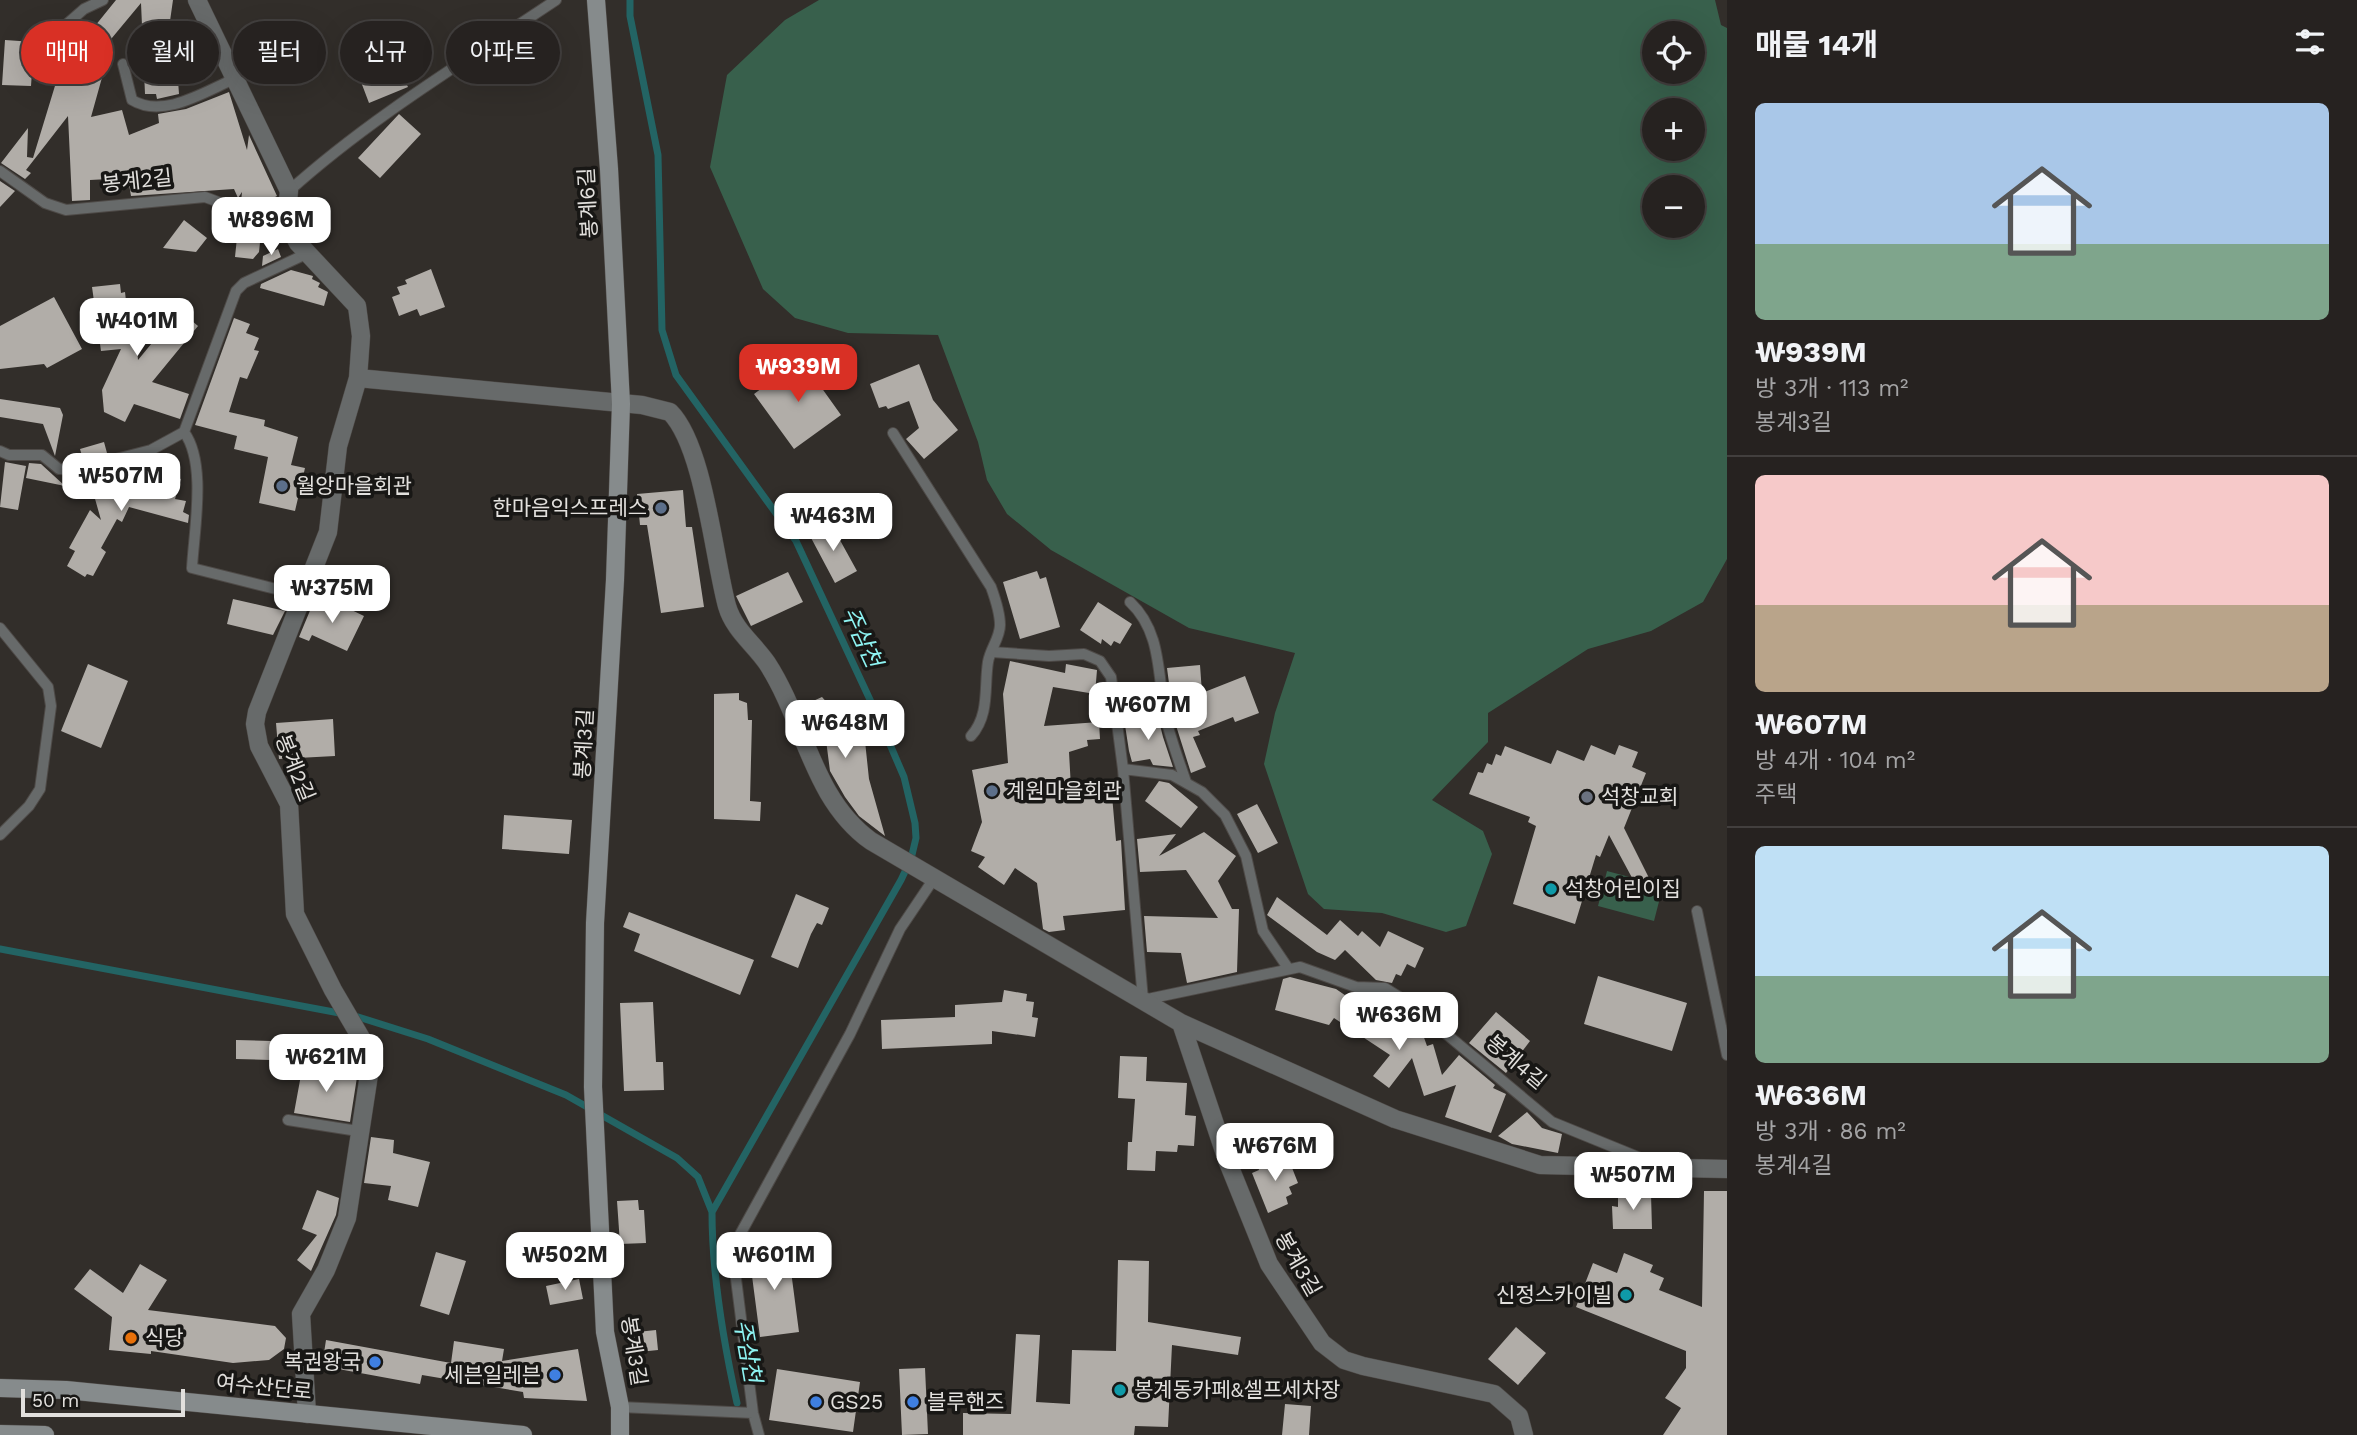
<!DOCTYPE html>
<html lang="ko">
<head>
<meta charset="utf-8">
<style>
  :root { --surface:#262220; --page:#2e2a29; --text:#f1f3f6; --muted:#a4a4a5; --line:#423f3e; --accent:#d93025 }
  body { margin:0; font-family:"Work Sans","Noto Sans KR",sans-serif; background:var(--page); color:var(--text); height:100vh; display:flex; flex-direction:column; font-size:26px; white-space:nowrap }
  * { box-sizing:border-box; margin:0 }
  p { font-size:23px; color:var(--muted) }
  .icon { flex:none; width:38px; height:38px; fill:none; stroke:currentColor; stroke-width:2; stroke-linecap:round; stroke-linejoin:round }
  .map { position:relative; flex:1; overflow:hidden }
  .details { display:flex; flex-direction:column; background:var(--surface); width:630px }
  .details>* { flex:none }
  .guide { position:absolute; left:21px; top:21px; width:665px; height:63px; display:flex; gap:14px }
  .fabs { position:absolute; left:1642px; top:21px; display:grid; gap:14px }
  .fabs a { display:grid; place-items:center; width:63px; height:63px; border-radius:50%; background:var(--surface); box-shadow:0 7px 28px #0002,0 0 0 2px var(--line); font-size:35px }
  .scale { position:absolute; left:21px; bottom:18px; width:164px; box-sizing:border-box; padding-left:7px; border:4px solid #e2e0dd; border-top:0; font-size:19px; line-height:24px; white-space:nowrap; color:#e2e0dd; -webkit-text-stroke:5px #181715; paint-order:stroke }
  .price { position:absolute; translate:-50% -60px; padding:0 16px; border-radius:14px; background:#fff; color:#222; font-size:23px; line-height:46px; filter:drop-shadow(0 2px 4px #0008) }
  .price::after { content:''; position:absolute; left:50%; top:42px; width:21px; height:16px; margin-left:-10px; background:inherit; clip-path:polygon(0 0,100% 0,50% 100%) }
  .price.on { background:var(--accent); color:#fff }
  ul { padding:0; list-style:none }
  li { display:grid; align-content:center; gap:14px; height:371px; padding:0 28px }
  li+li { border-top:2px solid var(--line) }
  li span { display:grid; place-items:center; height:217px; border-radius:10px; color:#555 }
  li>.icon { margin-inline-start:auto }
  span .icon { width:126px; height:126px; fill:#fffc; stroke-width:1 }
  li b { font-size:30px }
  h2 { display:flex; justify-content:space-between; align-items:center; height:84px; padding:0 28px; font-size:30px }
  .chip { padding:0 24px; border-radius:32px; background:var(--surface); box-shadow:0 7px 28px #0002,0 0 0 2px var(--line); font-size:24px; line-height:63px }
  .chip.on { background:var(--accent); color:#fff }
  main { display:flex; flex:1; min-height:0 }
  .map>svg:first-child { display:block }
  .green { fill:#38604c; fill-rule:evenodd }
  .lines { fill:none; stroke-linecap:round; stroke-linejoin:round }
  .stream { stroke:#236464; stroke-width:7 }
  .building { fill:#b1ada8 }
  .lane-casing { stroke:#4e4a47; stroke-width:12 }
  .street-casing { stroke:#4e4a47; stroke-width:19 }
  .secondary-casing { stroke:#4e4a47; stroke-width:19 }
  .lane { stroke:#676a6a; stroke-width:10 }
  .street { stroke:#676a6a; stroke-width:18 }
  .secondary { stroke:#868b8c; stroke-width:18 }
  .service-dot { fill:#5c6f8a; stroke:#181715; stroke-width:2.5 }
  .worship-dot { fill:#6b7280; stroke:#181715; stroke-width:2.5 }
  .culture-dot { fill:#0f9aa8; stroke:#181715; stroke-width:2.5 }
  .food-dot { fill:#e8710a; stroke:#181715; stroke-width:2.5 }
  .shop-dot { fill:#3f7fe0; stroke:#181715; stroke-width:2.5 }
  .labels { text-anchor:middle; stroke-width:7; stroke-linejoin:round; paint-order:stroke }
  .street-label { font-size:21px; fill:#e2e0dd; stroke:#181715 }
  .poi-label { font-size:21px; fill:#e2e0dd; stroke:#181715; text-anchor:start }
  .water-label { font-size:23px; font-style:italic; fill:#8ef4f3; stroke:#181715 }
</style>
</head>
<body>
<main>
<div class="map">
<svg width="1727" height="1435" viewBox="0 0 1727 1435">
  <rect width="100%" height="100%" fill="#322e2a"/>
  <!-- green -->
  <path class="green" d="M 819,0 L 1715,0 L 1721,25 L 1727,28 L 1727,559 L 1703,602 L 1651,631 L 1588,649 L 1488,713 L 1488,742 L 1432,800 L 1483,831 L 1492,854 L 1466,926 L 1446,932 L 1382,913 L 1324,909 L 1308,894 L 1264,764 L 1275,713 L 1295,653 L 1189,628 L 1051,550 L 1007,514 L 987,480 L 978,442 L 938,335 L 848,333 L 795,318 L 763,289 L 710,167 L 727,75 L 785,20 ZM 1654,33 L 1692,33 L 1692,72 L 1654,72 ZM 1654,110 L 1692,110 L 1692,149 L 1654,149 ZM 1654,187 L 1692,187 L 1692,226 L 1654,226 Z
    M 1607,871 L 1663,886 L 1654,921 L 1598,906 Z"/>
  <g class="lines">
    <!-- stream -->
    <path class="stream" d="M 630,0 L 630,16 L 658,155 L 662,330 L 676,375 L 796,541 L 879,719 L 904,777 L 915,823 L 916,838 L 911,859 L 901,880 L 712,1212 C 712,1276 723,1340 737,1403
      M 0,949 L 355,1016 L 428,1039 L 566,1095 L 677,1158 L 698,1177 L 712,1212"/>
  </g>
  <!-- building -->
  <path class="building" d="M 116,0 L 173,0 L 170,21 L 196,24 L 203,39 L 175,40 L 179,94 L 157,99 L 156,94 L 145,94 L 141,3 L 87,68 L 101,66 L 99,73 L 103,74 L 91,117 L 122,110 L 129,135 L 159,123 L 158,114 L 186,109 L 229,92 L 247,150 L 249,135 L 277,196 L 265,202 L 264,208 L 241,202 L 242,192 L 238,198 L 234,189 L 131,196 L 128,178 L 90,180 L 90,200 L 72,201 L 68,116 L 26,170 L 31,173 L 25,179 L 1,163 L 28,128 L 27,157 L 33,158 L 72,30 L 78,47 Z
    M 5,40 L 34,42 L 31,86 L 2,85 Z
    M 390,52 L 408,87 L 369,103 L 355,66 Z
    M 399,114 L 421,134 L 380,178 L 358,158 Z
    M 0,181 L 15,191 L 0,207 Z
    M 239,218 L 262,223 L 259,252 L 253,259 L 235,257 Z
    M 184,220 L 207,238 L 196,252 L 163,248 Z
    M 278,249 L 281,257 L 262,266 L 263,256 Z
    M 431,269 L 445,307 L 420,316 L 417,309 L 399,316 L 392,297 L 400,294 L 397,287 L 407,284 L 405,280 Z
    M 291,270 L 313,276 L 312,279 L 320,283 L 318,287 L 328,292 L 324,306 L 260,288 L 261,284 Z
    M 120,284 L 121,293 L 125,292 L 127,310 L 133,309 L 138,360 L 179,310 L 198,326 L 152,382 L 189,394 L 180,419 L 134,404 L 125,422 L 104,412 L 102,390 L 121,349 L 101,351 L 92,287 Z
    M 54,297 L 82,349 L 47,368 L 44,364 L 0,369 L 0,326 Z
    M 234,318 L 250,324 L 246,333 L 259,338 L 254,350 L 259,351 L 247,379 L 240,377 L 229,412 L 265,420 L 264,426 L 298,437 L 291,465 L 305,468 L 295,511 L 259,503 L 268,457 L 234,449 L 237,436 L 195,425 Z
    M 801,359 L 841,415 L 794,449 L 754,394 Z
    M 919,364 L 933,400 L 958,430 L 924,459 L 906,439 L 919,428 L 909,401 L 888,409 L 886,406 L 879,408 L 870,384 Z
    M 0,399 L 60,408 L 63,415 L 55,456 L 43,424 L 0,417 Z
    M 104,442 L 107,453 L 83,459 L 80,449 Z
    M 5,462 L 26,466 L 18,510 L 0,507 Z
    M 29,463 L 41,464 L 65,486 L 26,478 Z
    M 111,469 L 112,476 L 146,493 L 151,471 L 181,479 L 175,499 L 186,501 L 183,512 L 189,515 L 188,523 L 129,507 L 122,522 L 117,519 L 101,548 L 106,552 L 93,576 L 87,574 L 85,577 L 67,566 L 75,551 L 69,548 L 90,510 L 101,520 L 88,474 Z
    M 683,490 L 686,527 L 692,527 L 704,607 L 661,613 L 647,525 L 640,525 L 637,494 Z
    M 830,522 L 857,571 L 835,583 L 809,534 Z
    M 1037,571 L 1040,579 L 1046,577 L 1060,627 L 1020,639 L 1003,582 Z
    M 788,572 L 803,602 L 751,626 L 736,596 Z
    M 233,599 L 285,611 L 273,635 L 227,624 Z
    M 314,601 L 334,610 L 337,603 L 364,616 L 347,651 L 312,635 L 309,641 L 299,637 Z
    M 1098,602 L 1132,624 L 1120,644 L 1114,641 L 1111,646 L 1102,639 L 1101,644 L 1080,630 Z
    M 1010,661 L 1065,673 L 1066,664 L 1097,670 L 1095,694 L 1053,687 L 1044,726 L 1099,722 L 1100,739 L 1087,740 L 1088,746 L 1069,752 L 1071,788 L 1111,784 L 1116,841 L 1121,840 L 1125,910 L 1063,916 L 1065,930 L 1049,932 L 1043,929 L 1037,883 L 1015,868 L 1004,885 L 978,867 L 985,857 L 971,851 L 982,822 L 972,770 L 1008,763 L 1003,694 Z
    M 88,664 L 128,681 L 101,748 L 61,731 Z
    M 1200,665 L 1202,693 L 1245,676 L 1259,713 L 1235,722 L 1233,717 L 1198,731 L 1200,735 L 1193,737 L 1206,767 L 1191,773 L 1173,716 L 1190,715 L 1190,709 L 1172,706 L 1167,668 Z
    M 739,693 L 739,700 L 747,703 L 748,720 L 752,720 L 750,801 L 761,802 L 760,821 L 714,819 L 714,694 Z
    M 822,697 L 830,706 L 835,704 L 851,742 L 865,741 L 869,779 L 885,836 L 859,816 L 845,797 L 830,771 L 826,740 L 818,744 L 802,706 Z
    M 1158,717 L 1163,737 L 1173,767 L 1153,765 L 1150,759 L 1132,762 L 1129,751 L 1125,725 L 1138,722 L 1137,719 Z
    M 333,719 L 335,756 L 279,759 L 276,723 Z
    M 1591,745 L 1615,755 L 1619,745 L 1638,752 L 1632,767 L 1646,773 L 1624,828 L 1650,880 L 1637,887 L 1609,835 L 1600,857 L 1596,855 L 1575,924 L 1513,904 L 1536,826 L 1528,822 L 1530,817 L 1469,794 L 1478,772 L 1483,773 L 1487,763 L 1492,765 L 1496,754 L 1501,756 L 1505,746 L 1551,764 L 1557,750 L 1584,761 Z
    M 1159,781 L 1169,783 L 1198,807 L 1181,828 L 1145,801 Z
    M 1257,804 L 1278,843 L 1258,853 L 1237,814 Z
    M 504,815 L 572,820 L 569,854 L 502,849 Z
    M 1204,832 L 1236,856 L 1218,881 L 1232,909 L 1239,909 L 1237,972 L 1187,983 L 1181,953 L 1147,952 L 1144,916 L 1218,918 L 1186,870 L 1140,872 L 1137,839 L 1176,834 L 1159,856 Z
    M 796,894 L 829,908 L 822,925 L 817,923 L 811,934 L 798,968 L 771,957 Z
    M 1277,897 L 1327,935 L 1340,920 L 1358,936 L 1362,931 L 1380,947 L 1388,931 L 1424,948 L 1415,968 L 1407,964 L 1401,976 L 1396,974 L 1392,983 L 1376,980 L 1345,950 L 1335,960 L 1317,952 L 1267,915 Z
    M 629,912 L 754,960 L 740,995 L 634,951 L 640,934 L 623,927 Z
    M 1598,976 L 1687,1003 L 1672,1051 L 1584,1024 Z
    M 1290,977 L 1336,989 L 1403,1035 L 1421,1029 L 1427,1046 L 1433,1044 L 1442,1075 L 1459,1055 L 1495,1085 L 1493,1088 L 1506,1094 L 1491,1133 L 1445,1117 L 1456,1085 L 1424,1096 L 1412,1058 L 1389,1088 L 1373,1076 L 1390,1055 L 1334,1018 L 1329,1025 L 1275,1010 L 1283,979 Z
    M 1004,990 L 1027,994 L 1026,1001 L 1034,1002 L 1032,1017 L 1038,1018 L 1035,1037 L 992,1031 L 992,1044 L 882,1049 L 881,1020 L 955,1017 L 955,1005 L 1002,1002 Z
    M 653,1002 L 656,1062 L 663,1062 L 664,1090 L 624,1091 L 620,1003 Z
    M 1496,1012 L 1530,1041 L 1506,1073 L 1469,1043 Z
    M 236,1040 L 305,1042 L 304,1061 L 236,1059 Z
    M 1120,1056 L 1147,1057 L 1146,1081 L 1187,1083 L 1185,1115 L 1196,1116 L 1194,1146 L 1178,1145 L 1177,1152 L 1156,1151 L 1155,1171 L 1127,1170 L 1128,1142 L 1132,1142 L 1135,1099 L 1118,1098 Z
    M 303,1064 L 357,1077 L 350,1122 L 294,1113 Z
    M 1527,1112 L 1542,1128 L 1562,1134 L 1558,1153 L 1512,1144 L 1498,1136 Z
    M 371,1137 L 394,1140 L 393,1153 L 430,1162 L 418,1207 L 388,1200 L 391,1186 L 364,1183 Z
    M 1287,1155 L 1298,1183 L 1289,1187 L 1292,1194 L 1286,1197 L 1288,1204 L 1268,1213 L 1252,1173 L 1259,1170 L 1258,1166 Z
    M 317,1190 L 339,1198 L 336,1215 L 311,1271 L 297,1260 L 317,1235 L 302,1229 Z
    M 1704,1191 L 1727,1191 L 1727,1435 L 1663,1435 L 1681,1408 L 1665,1398 L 1686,1368 L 1686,1351 L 1576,1307 L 1593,1263 L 1617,1273 L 1624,1253 L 1653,1265 L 1650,1272 L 1664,1278 L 1659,1290 L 1702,1307 Z
    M 1618,1194 L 1651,1194 L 1652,1229 L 1613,1229 L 1612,1206 L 1618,1207 Z
    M 638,1200 L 639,1210 L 644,1210 L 646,1243 L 620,1244 L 617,1201 Z
    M 788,1248 L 799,1332 L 760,1337 L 749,1253 Z
    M 436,1252 L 466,1261 L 449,1315 L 420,1306 Z
    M 1118,1260 L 1149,1261 L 1148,1322 L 1241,1337 L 1238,1355 L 1172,1345 L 1168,1427 L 1135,1426 L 1134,1435 L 963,1435 L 963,1413 L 1011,1414 L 1016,1334 L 1040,1335 L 1036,1402 L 1070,1404 L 1072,1350 L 1116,1351 Z
    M 140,1264 L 167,1280 L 148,1310 L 275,1326 L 286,1338 L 284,1349 L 269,1360 L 233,1363 L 151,1351 L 151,1354 L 109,1350 L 112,1317 L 74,1289 L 90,1269 L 123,1293 Z
    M 579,1279 L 583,1299 L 550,1305 L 546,1286 Z
    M 1516,1327 L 1546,1353 L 1518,1385 L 1488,1359 Z
    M 656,1330 L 658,1350 L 630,1353 L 628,1333 Z
    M 326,1340 L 451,1363 L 454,1341 L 504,1349 L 502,1361 L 578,1349 L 587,1401 L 524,1398 L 523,1392 L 422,1375 L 420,1384 L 322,1366 Z
    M 925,1368 L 928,1434 L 902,1435 L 899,1369 Z
    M 777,1369 L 860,1382 L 853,1432 L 769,1420 Z
    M 1285,1404 L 1311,1406 L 1309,1435 L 1282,1435 Z"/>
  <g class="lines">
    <!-- lane casing -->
    <g class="lane-casing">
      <path id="lane" d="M 123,64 L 132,100 C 163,119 204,92 234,79
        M 42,74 L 44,44 L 84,9 L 103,0
        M 0,171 L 45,203 L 66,210 L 205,197 L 245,212 L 286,220
        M 289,191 C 370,118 465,61 556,0
        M 893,433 L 991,587 C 995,598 1000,612 1000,625 C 1000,638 990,649 988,662 C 984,687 990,715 971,736
        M 0,451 L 9,455 L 42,455 L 59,469 L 73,470 L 151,450 L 184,432
        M 304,596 L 192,568 C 194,530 207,463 184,432 L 236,291 L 244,283 L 306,254
        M 1130,602 C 1163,633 1157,678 1166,719 C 1171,740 1179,761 1186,782
        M 0,628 L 48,687 L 51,706 L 40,789 L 29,806 L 0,835
        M 992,652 L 1049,656 L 1084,654 L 1100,661 L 1111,677 L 1123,769 L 1143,1000 L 1300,967 L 1356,987 L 1385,988 L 1409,1003 L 1552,1122 L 1655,1164
        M 1123,769 L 1172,775 L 1202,792 L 1225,815 L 1246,856 L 1263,931 L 1288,968
        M 1697,911 L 1727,1055
        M 288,1120 L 358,1131
        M 620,1407 L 753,1413
        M 759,1435 L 753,1413 L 734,1263 L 737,1240 L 850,1034 L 900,929 L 935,877"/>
    </g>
    <!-- street casing -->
    <g class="street-casing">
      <path id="street" d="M 197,0 L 289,191 L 286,220 L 298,243 L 357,306 L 361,336 L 358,378 L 338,446 L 328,532 L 257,712 L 255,724 L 259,746 L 289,804 L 295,914 L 333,990 L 364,1043 L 370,1068 L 347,1218 L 326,1270 L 301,1314 L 307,1414
        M 358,378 L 642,405 L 670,412 C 704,446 714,559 727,606 C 734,630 754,644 767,663 C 805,721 812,799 871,841 L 1181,1023 L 1395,1119 L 1540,1165 L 1727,1169
        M 1181,1023 L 1227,1160 L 1269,1264 L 1322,1343 L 1344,1360 L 1363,1366 L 1494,1394 L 1519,1416 L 1524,1435"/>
    </g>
    <!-- secondary casing -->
    <g class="secondary-casing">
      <path id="secondary" d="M 596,0 L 609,169 L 621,404 L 615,580 L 595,923 L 593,1087 L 605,1332 L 620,1407 L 620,1435
        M 0,1388 L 66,1390 L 523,1435
        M 0,1434 L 45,1435"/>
    </g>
    <!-- lane -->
    <use href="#lane" class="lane"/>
    <!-- street -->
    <use href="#street" class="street"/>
    <!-- secondary -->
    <use href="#secondary" class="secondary"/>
  </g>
  <!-- markers -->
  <g class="service-dot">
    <circle cx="282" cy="486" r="7"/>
    <circle cx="661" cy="508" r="7"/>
    <circle cx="992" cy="791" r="7"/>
  </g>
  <circle class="worship-dot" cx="1587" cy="797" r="7"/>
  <g class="culture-dot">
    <circle cx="1551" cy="889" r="7"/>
    <circle cx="1626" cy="1295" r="7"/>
    <circle cx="1120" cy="1390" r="7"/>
  </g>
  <circle class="food-dot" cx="131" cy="1338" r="7"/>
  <g class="shop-dot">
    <circle cx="375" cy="1362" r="7"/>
    <circle cx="555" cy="1375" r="7"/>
    <circle cx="816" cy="1402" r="7"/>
    <circle cx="913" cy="1402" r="7"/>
  </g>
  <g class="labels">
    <!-- street labels -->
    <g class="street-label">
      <text transform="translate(137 181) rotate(-6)" y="7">봉계2길</text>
      <text transform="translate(588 203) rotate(-93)" y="7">봉계6길</text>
      <text transform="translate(584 744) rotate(-87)" y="7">봉계3길</text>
      <text transform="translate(295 768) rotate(68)" y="7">봉계2길</text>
      <text transform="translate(1516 1062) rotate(40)" y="7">봉계4길</text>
      <text transform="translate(1298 1264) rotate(60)" y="7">봉계3길</text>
      <text transform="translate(634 1351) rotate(81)" y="7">봉계3길</text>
      <text transform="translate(264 1387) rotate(6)" y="7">여수산단로</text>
    </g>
    <!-- poi labels -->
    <g class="poi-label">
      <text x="296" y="493">월앙마을회관</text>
      <text x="647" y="515" text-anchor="end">한마음익스프레스</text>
      <text x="1006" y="798">계원마을회관</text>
      <text x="1601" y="804">석창교회</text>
      <text x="1565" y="896">석창어린이집</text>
      <text x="1612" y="1302" text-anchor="end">신정스카이빌</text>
      <text x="145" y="1345">식당</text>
      <text x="361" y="1369" text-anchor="end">복권왕국</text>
      <text x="541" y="1382" text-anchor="end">세븐일레븐</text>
      <text x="1134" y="1397">봉계동카페&amp;셀프세차장</text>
      <text x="830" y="1409">GS25</text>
      <text x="927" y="1409">블루핸즈</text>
    </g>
    <!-- water labels -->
    <g class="water-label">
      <text transform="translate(862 637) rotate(65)" y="8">주삼천</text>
      <text transform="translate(748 1351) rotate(80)" y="8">주삼천</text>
    </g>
  </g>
</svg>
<div class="fabs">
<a><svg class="icon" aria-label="locate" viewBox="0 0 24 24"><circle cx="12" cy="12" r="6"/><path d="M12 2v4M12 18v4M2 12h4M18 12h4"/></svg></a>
<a>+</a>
<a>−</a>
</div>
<div class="scale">50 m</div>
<b class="price" style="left:271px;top:257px">₩896M</b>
<b class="price" style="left:137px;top:358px">₩401M</b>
<b class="price on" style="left:798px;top:404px">₩939M</b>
<b class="price" style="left:121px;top:513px">₩507M</b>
<b class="price" style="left:833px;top:553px">₩463M</b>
<b class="price" style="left:332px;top:625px">₩375M</b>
<b class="price" style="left:1148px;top:742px">₩607M</b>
<b class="price" style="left:845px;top:760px">₩648M</b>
<b class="price" style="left:1399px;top:1052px">₩636M</b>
<b class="price" style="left:326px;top:1094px">₩621M</b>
<b class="price" style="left:1275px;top:1183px">₩676M</b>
<b class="price" style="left:1633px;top:1212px">₩507M</b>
<b class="price" style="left:565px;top:1292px">₩502M</b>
<b class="price" style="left:774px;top:1292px">₩601M</b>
<div class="guide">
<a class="chip on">매매</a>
<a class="chip">월세</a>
<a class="chip">필터</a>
<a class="chip">신규</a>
<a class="chip">아파트</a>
</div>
</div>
<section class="details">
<h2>매물 14개<svg class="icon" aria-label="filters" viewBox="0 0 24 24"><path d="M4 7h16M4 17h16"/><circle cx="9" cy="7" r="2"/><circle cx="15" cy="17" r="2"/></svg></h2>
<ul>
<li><span style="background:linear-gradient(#a9c7e8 65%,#7fa58c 0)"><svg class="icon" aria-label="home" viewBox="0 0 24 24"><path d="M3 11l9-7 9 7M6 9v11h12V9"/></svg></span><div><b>₩939M</b><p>방 3개 · 113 m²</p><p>봉계3길</p></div></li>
<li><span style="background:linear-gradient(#f6c9c9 60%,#b9a48a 0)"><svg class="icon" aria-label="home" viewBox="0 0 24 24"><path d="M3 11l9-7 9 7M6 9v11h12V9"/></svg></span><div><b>₩607M</b><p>방 4개 · 104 m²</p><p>주택</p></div></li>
<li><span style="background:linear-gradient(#bfe0f5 60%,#7fa58c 0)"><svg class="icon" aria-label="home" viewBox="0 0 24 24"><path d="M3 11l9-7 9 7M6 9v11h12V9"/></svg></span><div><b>₩636M</b><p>방 3개 · 86 m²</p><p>봉계4길</p></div></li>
</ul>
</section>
</main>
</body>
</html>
